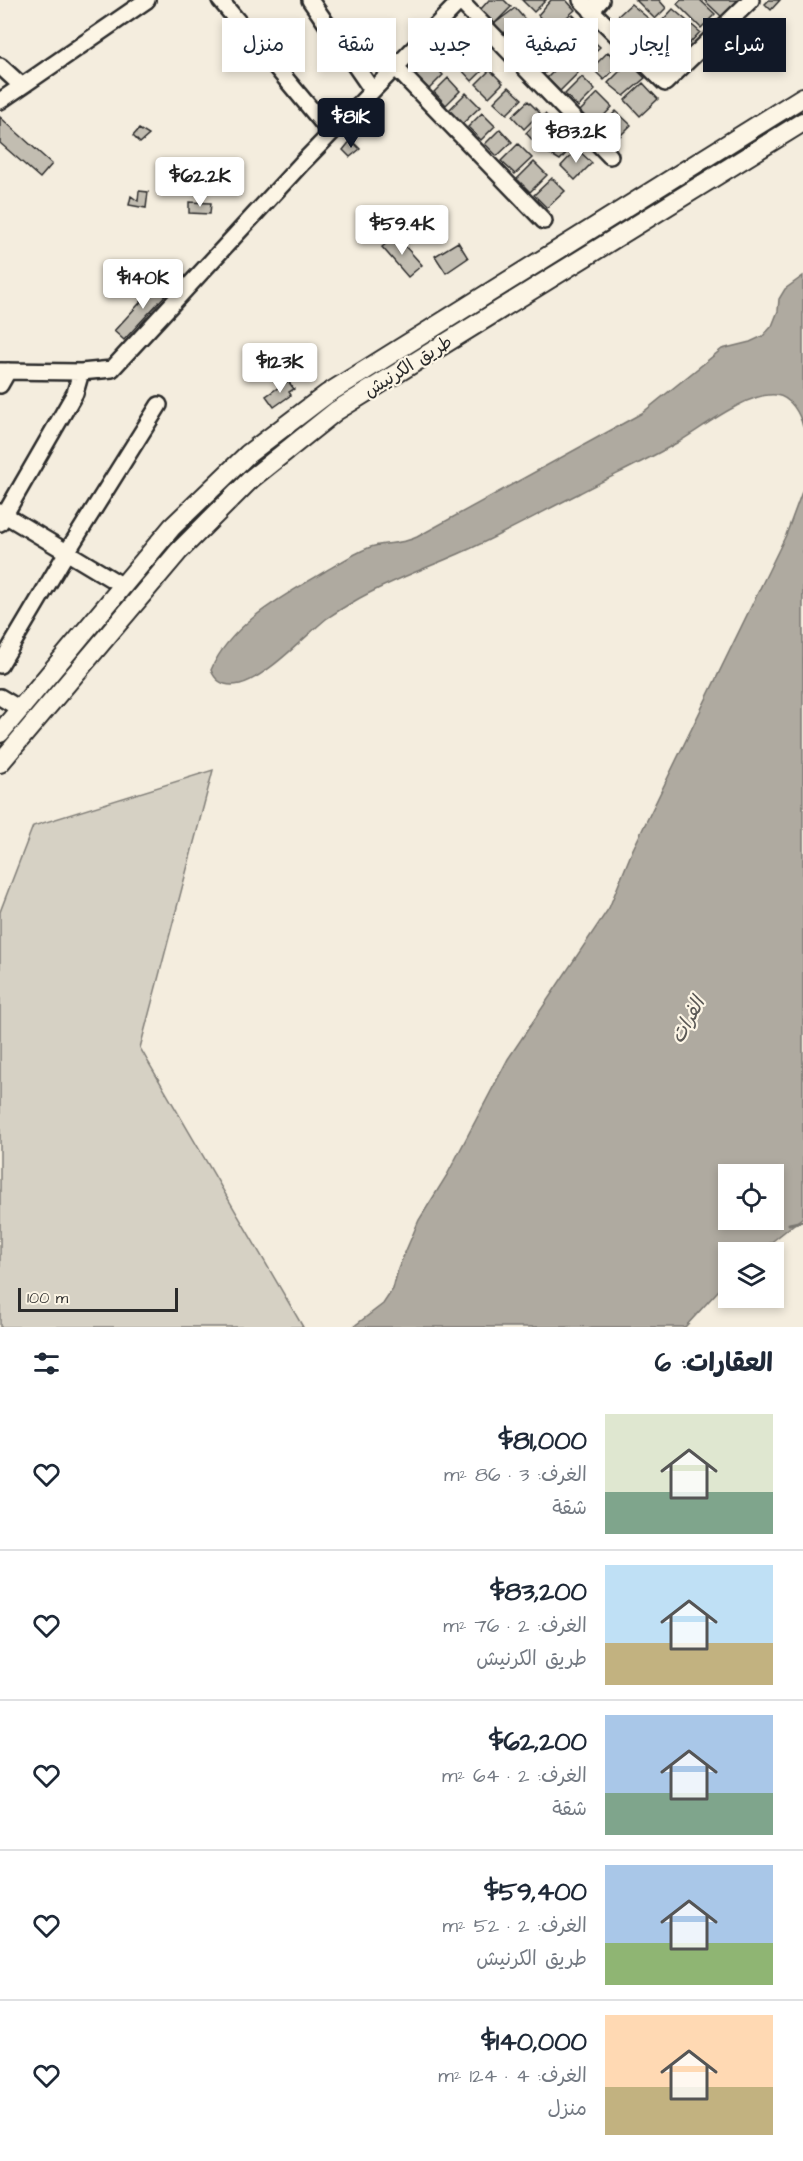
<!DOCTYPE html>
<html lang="ar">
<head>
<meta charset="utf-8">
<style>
  :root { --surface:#fff; --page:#f2f2f3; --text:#1f2937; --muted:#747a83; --line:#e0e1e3; --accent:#111827 }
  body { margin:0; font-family:"Architects Daughter","Playpen Sans Arabic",sans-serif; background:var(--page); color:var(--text); direction:rtl; height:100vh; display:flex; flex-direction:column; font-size:22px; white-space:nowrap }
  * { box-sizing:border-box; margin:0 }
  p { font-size:20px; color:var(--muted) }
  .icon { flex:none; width:33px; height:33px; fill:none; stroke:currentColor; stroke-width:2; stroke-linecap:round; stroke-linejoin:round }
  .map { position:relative; height:1327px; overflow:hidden; direction:ltr }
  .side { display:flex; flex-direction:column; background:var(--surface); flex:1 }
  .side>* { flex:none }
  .guide { position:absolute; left:18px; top:18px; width:768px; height:54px; direction:rtl; display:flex; gap:12px }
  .controls { position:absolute; left:718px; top:1164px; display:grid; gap:12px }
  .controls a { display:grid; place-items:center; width:66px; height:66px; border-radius:0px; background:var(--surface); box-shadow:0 3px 9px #0003; font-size:30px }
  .scale { position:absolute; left:18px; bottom:15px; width:160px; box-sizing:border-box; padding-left:6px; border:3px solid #2b2b2b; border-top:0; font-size:16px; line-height:21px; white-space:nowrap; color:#2b2b2b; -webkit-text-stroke:4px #fcf5e5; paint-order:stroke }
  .price { position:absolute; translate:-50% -51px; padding:0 14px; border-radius:6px; background:#fff; color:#222; font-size:20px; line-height:39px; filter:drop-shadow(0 2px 3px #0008) }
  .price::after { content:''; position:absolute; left:50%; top:36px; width:18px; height:14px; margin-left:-9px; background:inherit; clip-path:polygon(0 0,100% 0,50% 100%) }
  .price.selected { background:var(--accent); color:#fff }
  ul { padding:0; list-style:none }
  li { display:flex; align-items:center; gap:18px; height:150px; padding:0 30px }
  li+li { border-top:2px solid var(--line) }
  li span { display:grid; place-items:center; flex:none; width:168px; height:120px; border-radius:0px; color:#555 }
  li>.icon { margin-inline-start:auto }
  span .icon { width:72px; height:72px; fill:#fffc; stroke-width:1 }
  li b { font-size:26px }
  h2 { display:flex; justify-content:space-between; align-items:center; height:72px; padding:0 30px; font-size:26px }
  .chip { padding:0 21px; border-radius:0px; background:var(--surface); box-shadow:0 3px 9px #0003; font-size:21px; line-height:54px }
  .chip.selected { background:var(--accent); color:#fff }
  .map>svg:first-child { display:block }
  .green { fill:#d6d1c4; stroke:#807e78; stroke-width:1.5 }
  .water { fill:#afaaa0; stroke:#7a7771; stroke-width:1.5; fill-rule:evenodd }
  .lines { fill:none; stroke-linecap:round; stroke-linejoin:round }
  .stream { stroke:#7a7771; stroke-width:3 }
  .building { fill:#c2bdb1; stroke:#2b2b2b; stroke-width:1.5 }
  .minor-casing { stroke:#2b2b2b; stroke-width:20 }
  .major-casing { stroke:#2b2b2b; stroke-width:22 }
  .minor { stroke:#fcf5e5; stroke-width:15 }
  .major { stroke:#fcf5e5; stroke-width:18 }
  .labels { text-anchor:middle; stroke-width:4.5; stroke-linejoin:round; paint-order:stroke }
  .street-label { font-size:18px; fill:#2b2b2b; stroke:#fcf5e5 }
  .water-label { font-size:20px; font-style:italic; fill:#595754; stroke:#fcf5e5 }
</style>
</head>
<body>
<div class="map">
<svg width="803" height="1327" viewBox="0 0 803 1327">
  <rect width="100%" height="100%" fill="#f4edde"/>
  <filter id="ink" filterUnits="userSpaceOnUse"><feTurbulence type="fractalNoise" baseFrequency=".0167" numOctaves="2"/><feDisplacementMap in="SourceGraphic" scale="12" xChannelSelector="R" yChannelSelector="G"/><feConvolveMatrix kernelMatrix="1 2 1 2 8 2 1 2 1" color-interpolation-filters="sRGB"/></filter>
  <g filter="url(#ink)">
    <!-- green -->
    <path class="green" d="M 213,770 L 140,1048 L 303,1327 L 0,1327 L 0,912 L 33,826 Z"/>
    <!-- water -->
    <path class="water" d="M 803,276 L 803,427 C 800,414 791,397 776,395 C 746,392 700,430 675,444 C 643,462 610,477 578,494 C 540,513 503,534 465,551 C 428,568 388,581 353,602 C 344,607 335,613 326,619 C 304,637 267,677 240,684 C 226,687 216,683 211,670 C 230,624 283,596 324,572 C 338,564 353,554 368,548 C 385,541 399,546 417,537 L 642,413 L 722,349 L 750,342 L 763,336 L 772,326 L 778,311 L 779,299 L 785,289 Z
      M 803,489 L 803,1217 L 759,1252 L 729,1252 L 729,1279 L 685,1327 L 353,1327 L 383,1304 L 393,1289 L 398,1269 L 419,1220 L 447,1175 L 508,1059 L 609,908 L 633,849 L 786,535 ZM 774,1174 L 774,1220 L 729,1220 L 729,1174 Z"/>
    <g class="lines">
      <!-- stream -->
      <path class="stream" d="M 789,1224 L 803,1221"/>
    </g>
    <!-- building -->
    <path class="building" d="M 489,0 L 504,0 L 511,7 L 494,24 L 480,10 Z
      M 522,0 L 546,0 L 534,12 Z
      M 551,0 L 566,0 L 575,10 L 551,31 L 538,15 Z
      M 636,0 L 659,0 L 666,8 L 655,19 Z
      M 681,0 L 700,0 L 715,14 L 701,28 L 677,4 Z
      M 704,0 L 739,0 L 722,17 Z
      M 769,0 L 780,0 L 771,10 L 765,4 Z
      M 631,4 L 660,28 L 641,46 L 618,16 Z
      M 515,8 L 528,23 L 510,39 L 494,24 Z
      M 673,9 L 700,32 L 687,46 L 660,23 Z
      M 573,15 L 586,28 L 569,45 L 556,33 Z
      M 532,26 L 547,41 L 528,60 L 513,45 Z
      M 457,35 L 469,47 L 454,62 L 442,49 Z
      M 587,35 L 600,47 L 586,60 L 574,48 Z
      M 659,36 L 675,51 L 665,62 L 648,46 Z
      M 549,45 L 561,57 L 543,75 L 531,62 Z
      M 474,51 L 488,65 L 472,81 L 459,67 Z
      M 608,52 L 620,64 L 604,80 L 592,68 Z
      M 565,60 L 578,73 L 560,91 L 547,78 Z
      M 430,61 L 443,75 L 429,89 L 415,76 Z
      M 629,62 L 645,78 L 624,96 L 608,83 Z
      M 490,70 L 503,83 L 489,97 L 476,84 Z
      M 582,77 L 595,90 L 578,107 L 565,94 Z
      M 448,78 L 460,91 L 446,105 L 434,92 Z
      M 643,83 L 658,99 L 640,116 L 625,100 Z
      M 509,87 L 522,99 L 507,114 L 494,102 Z
      M 466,93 L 480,107 L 462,124 L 448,111 Z
      M 598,93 L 612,107 L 594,126 L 580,111 Z
      M 528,101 L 540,113 L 524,129 L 512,116 Z
      M 616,111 L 631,125 L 613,143 L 599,128 Z
      M 482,113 L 495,126 L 481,140 L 468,127 Z
      M 545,114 L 559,128 L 539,147 L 526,133 Z
      M 0,117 L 52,164 L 40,178 L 0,143 Z
      M 139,129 L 149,135 L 140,143 L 133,136 Z
      M 500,129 L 512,142 L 497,156 L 485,144 Z
      M 569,129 L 581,137 L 560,160 L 545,151 Z
      M 351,140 L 360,149 L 350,157 L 343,150 Z
      M 518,144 L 532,158 L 515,174 L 501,161 Z
      M 577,149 L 592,163 L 575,180 L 561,166 Z
      M 534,162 L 547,175 L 530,192 L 517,179 Z
      M 552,178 L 565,191 L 547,208 L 534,195 Z
      M 139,191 L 148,192 L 146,208 L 129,205 L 131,196 L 138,201 Z
      M 189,202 L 211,203 L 210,214 L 189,213 Z
      M 396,236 L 422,265 L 408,277 L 382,247 Z
      M 458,242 L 468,258 L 446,273 L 435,256 Z
      M 162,279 L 172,288 L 124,340 L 114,331 Z
      M 288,381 L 294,389 L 289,392 L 291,395 L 274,407 L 266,396 Z"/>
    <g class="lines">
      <!-- minor casing -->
      <g class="minor-casing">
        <path id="minor" d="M 220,0 L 331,133
          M 310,0 L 372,90
          M 581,0 L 665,83 L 751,0
          M 460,1 L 610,156
          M 591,11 L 601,0
          M 0,66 L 22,86 L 147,0
          M 395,67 L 544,221
          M 0,101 L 22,86
          M 0,371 L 81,372 L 112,369 L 302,163 L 461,0
          M 0,385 L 8,371
          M 0,512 L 123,586
          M 0,523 L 75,393 L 81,372
          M 0,665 L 67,552 L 159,405
          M 0,697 L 20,709"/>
      </g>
      <!-- major casing -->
      <g class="major-casing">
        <path id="major" d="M 0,733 L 172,527 L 248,454 L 327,394 L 803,97
          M 0,763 L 179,551 L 251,479 L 336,411 L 803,122"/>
      </g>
      <!-- minor -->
      <use href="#minor" class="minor"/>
      <!-- major -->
      <use href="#major" class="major"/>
    </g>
  </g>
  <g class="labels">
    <!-- street labels -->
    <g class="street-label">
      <text transform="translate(408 366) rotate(-32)" y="6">طريق الكرنيش</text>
    </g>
    <!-- water labels -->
    <g class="water-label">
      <text transform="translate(687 1020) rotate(-61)" y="7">الفرات</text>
    </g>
  </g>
</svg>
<div class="controls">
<a><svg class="icon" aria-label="locate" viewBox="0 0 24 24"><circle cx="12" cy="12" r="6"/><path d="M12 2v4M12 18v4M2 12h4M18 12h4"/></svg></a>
<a><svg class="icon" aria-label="layers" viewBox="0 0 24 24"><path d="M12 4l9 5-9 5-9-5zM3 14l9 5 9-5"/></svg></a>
</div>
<div class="scale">100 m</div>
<b class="price selected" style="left:351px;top:149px">$81K</b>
<b class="price" style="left:576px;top:164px">$83.2K</b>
<b class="price" style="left:200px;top:208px">$62.2K</b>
<b class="price" style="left:402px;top:256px">$59.4K</b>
<b class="price" style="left:143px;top:310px">$140K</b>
<b class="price" style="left:280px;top:394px">$123K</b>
<div class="guide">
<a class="chip selected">شراء</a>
<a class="chip">إيجار</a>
<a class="chip">تصفية</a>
<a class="chip">جديد</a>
<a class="chip">شقة</a>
<a class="chip">منزل</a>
</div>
</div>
<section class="side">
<h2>العقارات: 6<svg class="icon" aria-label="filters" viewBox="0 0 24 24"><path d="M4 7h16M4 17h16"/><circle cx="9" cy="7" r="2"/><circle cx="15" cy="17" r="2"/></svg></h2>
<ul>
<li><span style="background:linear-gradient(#dfe7d0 65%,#7fa58c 0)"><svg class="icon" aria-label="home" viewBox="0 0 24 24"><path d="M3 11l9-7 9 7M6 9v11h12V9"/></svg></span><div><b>$81,000</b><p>الغرف: 3 · 86 m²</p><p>شقة</p></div><svg class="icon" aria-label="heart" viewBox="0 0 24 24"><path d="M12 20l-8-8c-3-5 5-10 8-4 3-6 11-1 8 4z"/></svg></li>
<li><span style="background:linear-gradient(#bfe0f5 65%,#c2b280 0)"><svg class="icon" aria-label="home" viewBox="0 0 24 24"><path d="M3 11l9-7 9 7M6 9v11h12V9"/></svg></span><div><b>$83,200</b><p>الغرف: 2 · 76 m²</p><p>طريق الكرنيش</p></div><svg class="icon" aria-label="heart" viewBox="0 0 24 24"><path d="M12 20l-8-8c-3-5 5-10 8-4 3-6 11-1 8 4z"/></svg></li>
<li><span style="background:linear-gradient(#a9c7e8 65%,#7fa58c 0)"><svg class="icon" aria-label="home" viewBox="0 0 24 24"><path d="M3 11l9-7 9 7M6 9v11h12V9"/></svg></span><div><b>$62,200</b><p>الغرف: 2 · 64 m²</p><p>شقة</p></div><svg class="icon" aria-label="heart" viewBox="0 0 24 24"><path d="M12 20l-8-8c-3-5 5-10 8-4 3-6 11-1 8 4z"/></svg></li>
<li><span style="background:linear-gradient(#a9c7e8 65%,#8fb573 0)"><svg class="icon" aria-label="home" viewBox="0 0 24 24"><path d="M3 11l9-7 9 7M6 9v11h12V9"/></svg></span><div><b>$59,400</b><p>الغرف: 2 · 52 m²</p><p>طريق الكرنيش</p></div><svg class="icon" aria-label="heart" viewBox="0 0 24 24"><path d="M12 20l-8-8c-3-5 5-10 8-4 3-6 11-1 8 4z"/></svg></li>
<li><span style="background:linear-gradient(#ffd9b3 60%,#c2b280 0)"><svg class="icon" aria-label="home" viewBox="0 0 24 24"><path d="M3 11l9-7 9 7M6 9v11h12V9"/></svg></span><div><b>$140,000</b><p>الغرف: 4 · 124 m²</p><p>منزل</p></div><svg class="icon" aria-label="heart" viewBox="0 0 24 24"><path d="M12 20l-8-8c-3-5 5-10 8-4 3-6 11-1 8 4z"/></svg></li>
</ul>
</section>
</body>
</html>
